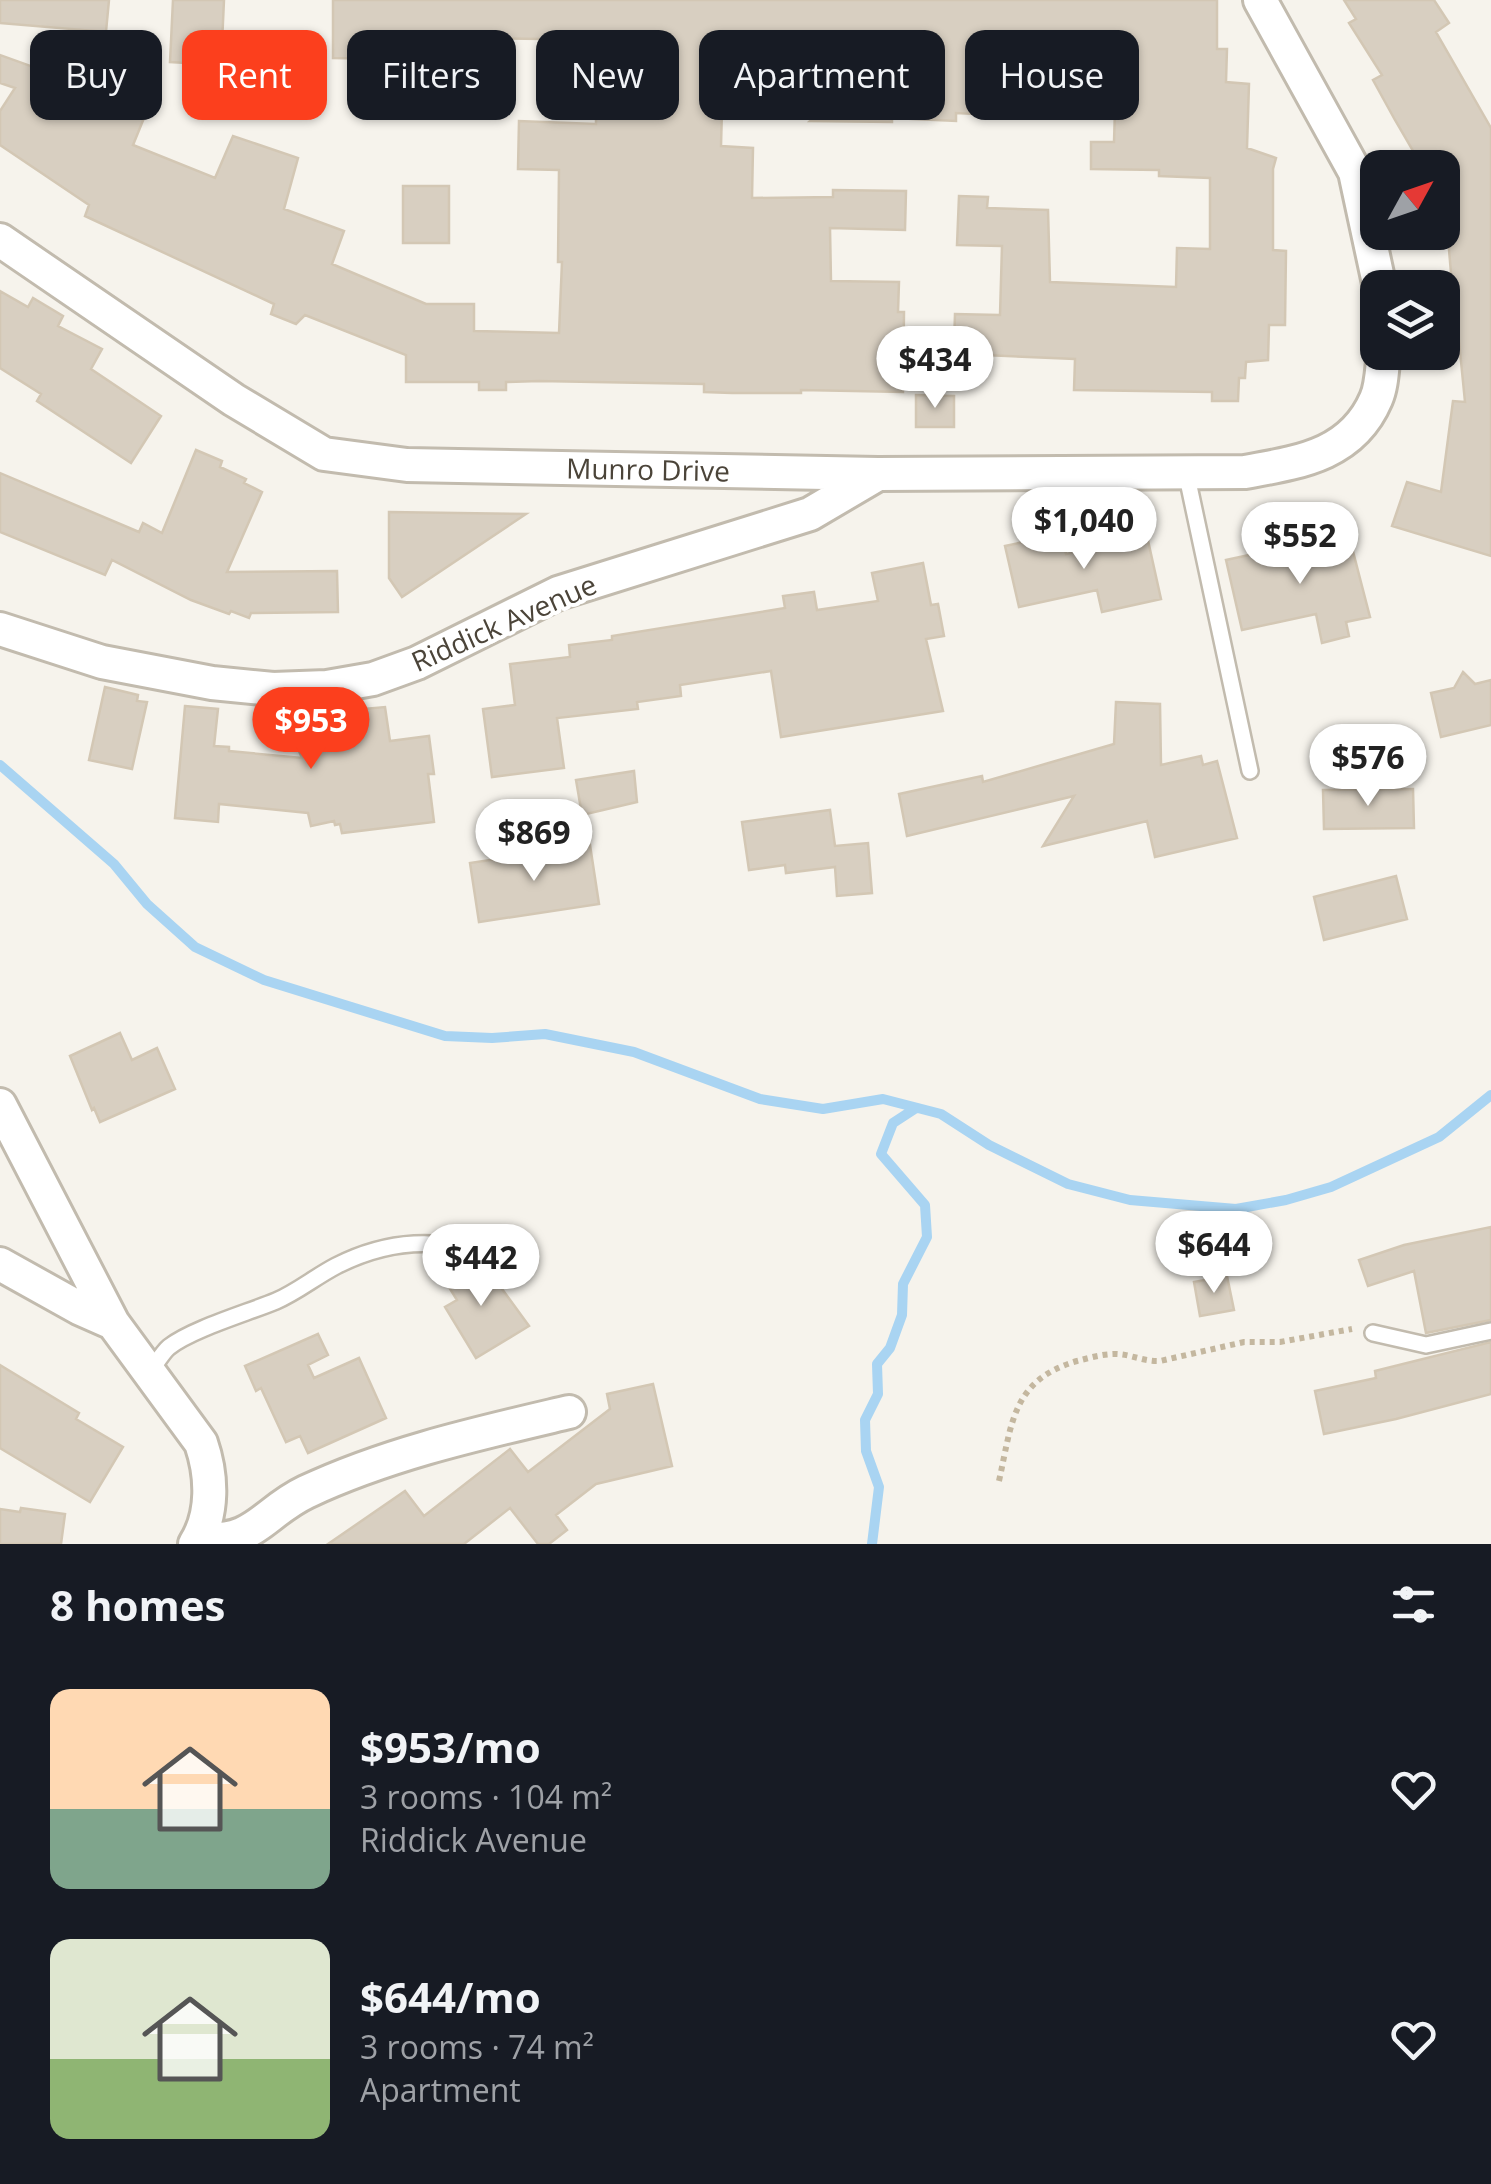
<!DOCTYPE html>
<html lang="en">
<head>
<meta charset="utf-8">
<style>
  :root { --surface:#171b24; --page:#20242c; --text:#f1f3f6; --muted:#9ea1a6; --accent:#fc3f1d }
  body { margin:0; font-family:"Open Sans",sans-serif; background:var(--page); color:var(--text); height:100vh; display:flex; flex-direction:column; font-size:38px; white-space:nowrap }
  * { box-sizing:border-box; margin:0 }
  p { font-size:32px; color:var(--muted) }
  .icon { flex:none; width:55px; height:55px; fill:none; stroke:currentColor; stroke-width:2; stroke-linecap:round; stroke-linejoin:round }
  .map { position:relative; height:1544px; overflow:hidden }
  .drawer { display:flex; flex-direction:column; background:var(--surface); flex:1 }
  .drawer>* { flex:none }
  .hud { position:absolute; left:30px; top:30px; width:1432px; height:90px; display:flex; gap:20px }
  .needle { width:65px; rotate:50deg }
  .fabs { position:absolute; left:1360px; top:150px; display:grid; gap:20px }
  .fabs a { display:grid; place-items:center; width:100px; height:100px; border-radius:20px; background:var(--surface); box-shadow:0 2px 8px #0004; font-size:50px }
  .price { position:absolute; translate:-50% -85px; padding:0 22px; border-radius:35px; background:#fff; color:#222; font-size:32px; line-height:65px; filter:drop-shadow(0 2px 5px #0008) }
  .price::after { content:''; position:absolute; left:50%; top:60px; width:30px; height:22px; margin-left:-15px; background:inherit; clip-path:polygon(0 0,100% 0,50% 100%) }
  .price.on { background:var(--accent); color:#fff }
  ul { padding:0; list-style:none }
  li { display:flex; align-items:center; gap:30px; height:250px; padding:0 50px }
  li span { display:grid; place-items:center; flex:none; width:280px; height:200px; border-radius:20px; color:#555 }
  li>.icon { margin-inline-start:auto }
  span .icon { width:120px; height:120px; fill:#fffc; stroke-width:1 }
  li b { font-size:42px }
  h2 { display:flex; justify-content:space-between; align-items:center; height:120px; padding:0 50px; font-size:42px }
  .tag { padding:0 35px; border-radius:20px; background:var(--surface); box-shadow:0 2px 8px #0004; font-size:35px; line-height:90px }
  .tag.on { background:var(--accent); color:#fff }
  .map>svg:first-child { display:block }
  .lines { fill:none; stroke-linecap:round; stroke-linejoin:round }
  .stream { stroke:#a9d4f2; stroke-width:10 }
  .building { fill:#d8cfc1; stroke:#d3c7b4; stroke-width:2.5 }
  .service-casing { stroke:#c2bbae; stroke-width:20 }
  .minor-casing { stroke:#c2bbae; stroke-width:38 }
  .path { stroke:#c4b79f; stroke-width:6; stroke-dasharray:5 5; stroke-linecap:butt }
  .service { stroke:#fff; stroke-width:15 }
  .minor { stroke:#fff; stroke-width:32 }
  .labels { text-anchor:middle; stroke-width:8; stroke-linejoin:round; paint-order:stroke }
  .street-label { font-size:28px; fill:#4b4439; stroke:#fff }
</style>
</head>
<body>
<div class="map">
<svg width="1491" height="1544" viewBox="0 0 1491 1544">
  <rect width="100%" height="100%" fill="#f6f3ec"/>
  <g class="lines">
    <!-- stream -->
    <path class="stream" d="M 0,765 L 114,864 L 147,904 L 195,947 L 264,980 L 445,1036 L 492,1038 L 545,1034 L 634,1052 L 760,1099 L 823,1109 L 883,1099 L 941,1114 L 989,1145 L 1068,1184 L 1130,1200 L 1236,1209 L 1286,1200 L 1331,1187 L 1439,1137 L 1491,1095
      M 872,1544 L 879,1487 L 866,1451 L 865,1420 L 878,1394 L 877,1364 L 890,1348 L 902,1315 L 903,1284 L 927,1237 L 925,1205 L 881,1154 L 893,1123 L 916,1108"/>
  </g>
  <!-- building -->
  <path class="building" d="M 0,0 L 109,0 L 106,32 L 0,23 Z
    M 173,0 L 224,0 L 221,65 L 170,62 Z
    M 333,0 L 1217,0 L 1217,49 L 1227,49 L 1226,82 L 1249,84 L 1247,148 L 1276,158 L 1273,169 L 1273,250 L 1286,251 L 1285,325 L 1269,325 L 1268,360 L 1246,362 L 1245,378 L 1239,378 L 1238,401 L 1212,401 L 1212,392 L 1074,390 L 1075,359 L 984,355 L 984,376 L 953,375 L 955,314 L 1000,315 L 1002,246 L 957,245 L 959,196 L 988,197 L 987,208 L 1048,210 L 1050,282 L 1176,287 L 1177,248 L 1210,249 L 1210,178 L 1159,176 L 1159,170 L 1091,169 L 1091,142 L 1114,142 L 1116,76 L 1034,71 L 1032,117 L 956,113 L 956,121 L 892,118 L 892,122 L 810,121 L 871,67 L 743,60 L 743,73 L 723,72 L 721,146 L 753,148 L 752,198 L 833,197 L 833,190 L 906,191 L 905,230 L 830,228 L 831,281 L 899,282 L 898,312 L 904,312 L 903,392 L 801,390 L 801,393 L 732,393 L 704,392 L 704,384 L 539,381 L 506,382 L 506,390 L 479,390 L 479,382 L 406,382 L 406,355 L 305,315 L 296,324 L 271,314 L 274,304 L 85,216 L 89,205 L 0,145 L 0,111 L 15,88 L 0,83 L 0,55 L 144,107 L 144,118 L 133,145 L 215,178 L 233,136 L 298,158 L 284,209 L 344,231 L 332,264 L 426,304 L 474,304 L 474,331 L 559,333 L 562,262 L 558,262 L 559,170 L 518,169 L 519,121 L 596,124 L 596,105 L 609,105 L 610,40 L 484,38 L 482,109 L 436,108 L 436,50 L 382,48 L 382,59 L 333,58 Z
    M 1344,0 L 1434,0 L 1449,23 L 1436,32 L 1491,128 L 1491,556 L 1392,526 L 1407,482 L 1441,492 L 1453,401 L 1465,402 L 1459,341 L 1442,343 L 1442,312 L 1449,311 L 1445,274 L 1451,273 L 1442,168 L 1423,168 L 1395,120 L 1373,80 L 1382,75 L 1349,23 L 1356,19 Z
    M 403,186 L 449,186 L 449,243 L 403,243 Z
    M 0,291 L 28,307 L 33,298 L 63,316 L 58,326 L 102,349 L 91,369 L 161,416 L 131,463 L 37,401 L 41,394 L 0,368 Z
    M 916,395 L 954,396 L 954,427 L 916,427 Z
    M 196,450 L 222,461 L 220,467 L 246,479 L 244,483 L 262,492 L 227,572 L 337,571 L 338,612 L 251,613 L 249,618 L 231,611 L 229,614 L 191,600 L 112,560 L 105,575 L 0,532 L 0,473 L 139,532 L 143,523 L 162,533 Z
    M 389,512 L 526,514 L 402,597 L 389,578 Z
    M 1061,534 L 1066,554 L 1147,536 L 1161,599 L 1102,612 L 1097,590 L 1019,607 L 1005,546 Z
    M 1349,536 L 1370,617 L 1346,622 L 1349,636 L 1322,643 L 1316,614 L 1242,630 L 1226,560 L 1282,548 L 1282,552 Z
    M 923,563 L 931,605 L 938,604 L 944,636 L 926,639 L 943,711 L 781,737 L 771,671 L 680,685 L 681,696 L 637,702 L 638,709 L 557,718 L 564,768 L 492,777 L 483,709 L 515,705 L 510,664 L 570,657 L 569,645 L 612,640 L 612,636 L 785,608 L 783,596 L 814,592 L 817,610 L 878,601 L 872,573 Z
    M 1463,672 L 1475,684 L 1491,680 L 1491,725 L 1441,737 L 1431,693 L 1454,688 Z
    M 105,687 L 138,695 L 137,701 L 147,702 L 132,769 L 89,760 Z
    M 1116,702 L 1160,704 L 1161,765 L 1201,756 L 1203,765 L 1217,761 L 1237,838 L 1155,857 L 1147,821 L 1043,846 L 1074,796 L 907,836 L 899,794 L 982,776 L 983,782 L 1114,744 Z
    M 185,706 L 218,709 L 214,746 L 229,747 L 229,751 L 302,758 L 284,716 L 385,707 L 390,741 L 429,736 L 434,774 L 428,774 L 434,822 L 342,833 L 340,824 L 335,825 L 334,821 L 311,826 L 308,813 L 219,804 L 218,822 L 175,818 Z
    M 634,771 L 637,802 L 582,815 L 576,780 Z
    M 1413,789 L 1414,828 L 1324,829 L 1323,790 Z
    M 830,810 L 835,846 L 868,843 L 872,893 L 837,896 L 835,867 L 786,873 L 785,865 L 749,870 L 742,822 Z
    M 590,845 L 599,904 L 479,922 L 470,863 Z
    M 1396,876 L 1407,919 L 1324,940 L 1314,897 Z
    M 120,1033 L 132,1060 L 157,1048 L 175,1089 L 100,1122 L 94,1108 L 92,1110 L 70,1056 Z
    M 1491,1227 L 1491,1320 L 1426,1333 L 1414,1271 L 1368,1286 L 1359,1260 L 1404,1245 Z
    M 466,1261 L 478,1265 L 488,1281 L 494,1278 L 529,1326 L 476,1358 L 445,1307 L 457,1300 L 442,1276 Z
    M 1227,1276 L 1234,1310 L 1200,1316 L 1194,1282 Z
    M 318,1334 L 328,1355 L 308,1365 L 314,1378 L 359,1358 L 386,1418 L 308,1453 L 300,1436 L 286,1442 L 261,1388 L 256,1391 L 245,1366 Z
    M 1491,1342 L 1491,1394 L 1396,1419 L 1324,1434 L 1315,1391 L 1376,1378 L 1375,1371 Z
    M 0,1365 L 79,1413 L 76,1419 L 123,1447 L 90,1502 L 0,1448 Z
    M 653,1384 L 672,1466 L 596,1484 L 556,1515 L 567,1530 L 549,1544 L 538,1544 L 510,1508 L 464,1544 L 328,1544 L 405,1491 L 424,1516 L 510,1449 L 528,1472 L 610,1409 L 607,1394 Z
    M 21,1508 L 65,1514 L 61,1544 L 0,1544 L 0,1509 L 20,1512 Z"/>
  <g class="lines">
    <!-- service casing -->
    <g class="service-casing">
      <path id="service" d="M 1186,472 L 1250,771
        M 1373,1333 L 1426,1345 L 1491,1331
        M 150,1372 C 156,1364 162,1353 169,1347 C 192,1329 247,1313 276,1301 C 297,1292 315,1277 336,1266 C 387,1240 441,1236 493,1258"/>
    </g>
    <!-- minor casing -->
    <g class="minor-casing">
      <path id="minor" d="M 1260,0 L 1355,172 L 1380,288
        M 0,240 L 234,400 L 324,454 L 407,465 L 878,474 L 1245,472 C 1300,462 1352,455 1376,399 C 1382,386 1382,367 1384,352
        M 0,629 L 102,662 L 212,683 L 273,689 L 327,687 L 373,679 L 417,663 L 558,593 L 810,514 L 878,474
        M 0,1105 L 113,1323 L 201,1443 C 212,1475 214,1514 195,1544
        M 0,1264 L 79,1308 L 113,1323
        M 199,1539 C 256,1544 262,1513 306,1492 C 389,1453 480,1433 569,1412"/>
    </g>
    <!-- path -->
    <path class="path" d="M 999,1481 C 1012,1423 1012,1380 1077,1361 C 1089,1358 1102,1354 1115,1354 C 1131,1354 1144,1362 1160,1361 L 1244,1342 L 1280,1342 L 1352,1329"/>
    <!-- service -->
    <use href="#service" class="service"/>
    <!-- minor -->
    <use href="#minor" class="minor"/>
  </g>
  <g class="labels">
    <!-- street labels -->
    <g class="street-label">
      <text transform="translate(648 470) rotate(1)" y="10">Munro Drive</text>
      <text transform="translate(504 623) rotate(-24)" y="10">Riddick Avenue</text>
    </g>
  </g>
</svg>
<div class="fabs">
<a><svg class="needle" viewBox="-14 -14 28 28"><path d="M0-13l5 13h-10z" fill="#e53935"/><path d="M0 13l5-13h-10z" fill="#9ea1a6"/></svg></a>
<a><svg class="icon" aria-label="layers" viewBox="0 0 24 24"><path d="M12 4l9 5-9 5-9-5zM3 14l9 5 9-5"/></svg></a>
</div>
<b class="price" style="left:935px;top:411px">$434</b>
<b class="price" style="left:1084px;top:572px">$1,040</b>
<b class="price" style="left:1300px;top:587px">$552</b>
<b class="price on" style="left:311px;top:772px">$953</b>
<b class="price" style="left:1368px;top:809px">$576</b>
<b class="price" style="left:534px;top:884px">$869</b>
<b class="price" style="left:1214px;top:1296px">$644</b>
<b class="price" style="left:481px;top:1309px">$442</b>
<div class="hud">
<a class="tag">Buy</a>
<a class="tag on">Rent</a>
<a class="tag">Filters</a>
<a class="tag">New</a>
<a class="tag">Apartment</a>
<a class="tag">House</a>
</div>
</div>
<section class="drawer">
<h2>8 homes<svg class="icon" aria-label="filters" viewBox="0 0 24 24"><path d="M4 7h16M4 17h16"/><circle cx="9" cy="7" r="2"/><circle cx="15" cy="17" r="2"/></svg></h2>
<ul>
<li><span style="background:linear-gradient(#ffd9b3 60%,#7fa58c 0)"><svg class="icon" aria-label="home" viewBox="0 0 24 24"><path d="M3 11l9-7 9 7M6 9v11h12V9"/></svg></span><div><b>$953/mo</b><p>3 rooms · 104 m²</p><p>Riddick Avenue</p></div><svg class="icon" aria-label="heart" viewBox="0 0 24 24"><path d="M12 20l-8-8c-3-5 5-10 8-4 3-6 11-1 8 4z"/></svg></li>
<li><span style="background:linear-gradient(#dfe7d0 60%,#8fb573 0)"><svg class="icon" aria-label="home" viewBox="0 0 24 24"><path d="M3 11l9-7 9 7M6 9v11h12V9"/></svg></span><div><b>$644/mo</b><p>3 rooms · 74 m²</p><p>Apartment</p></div><svg class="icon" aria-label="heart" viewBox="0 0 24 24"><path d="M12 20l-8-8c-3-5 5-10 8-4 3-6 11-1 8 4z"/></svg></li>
</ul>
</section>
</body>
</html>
